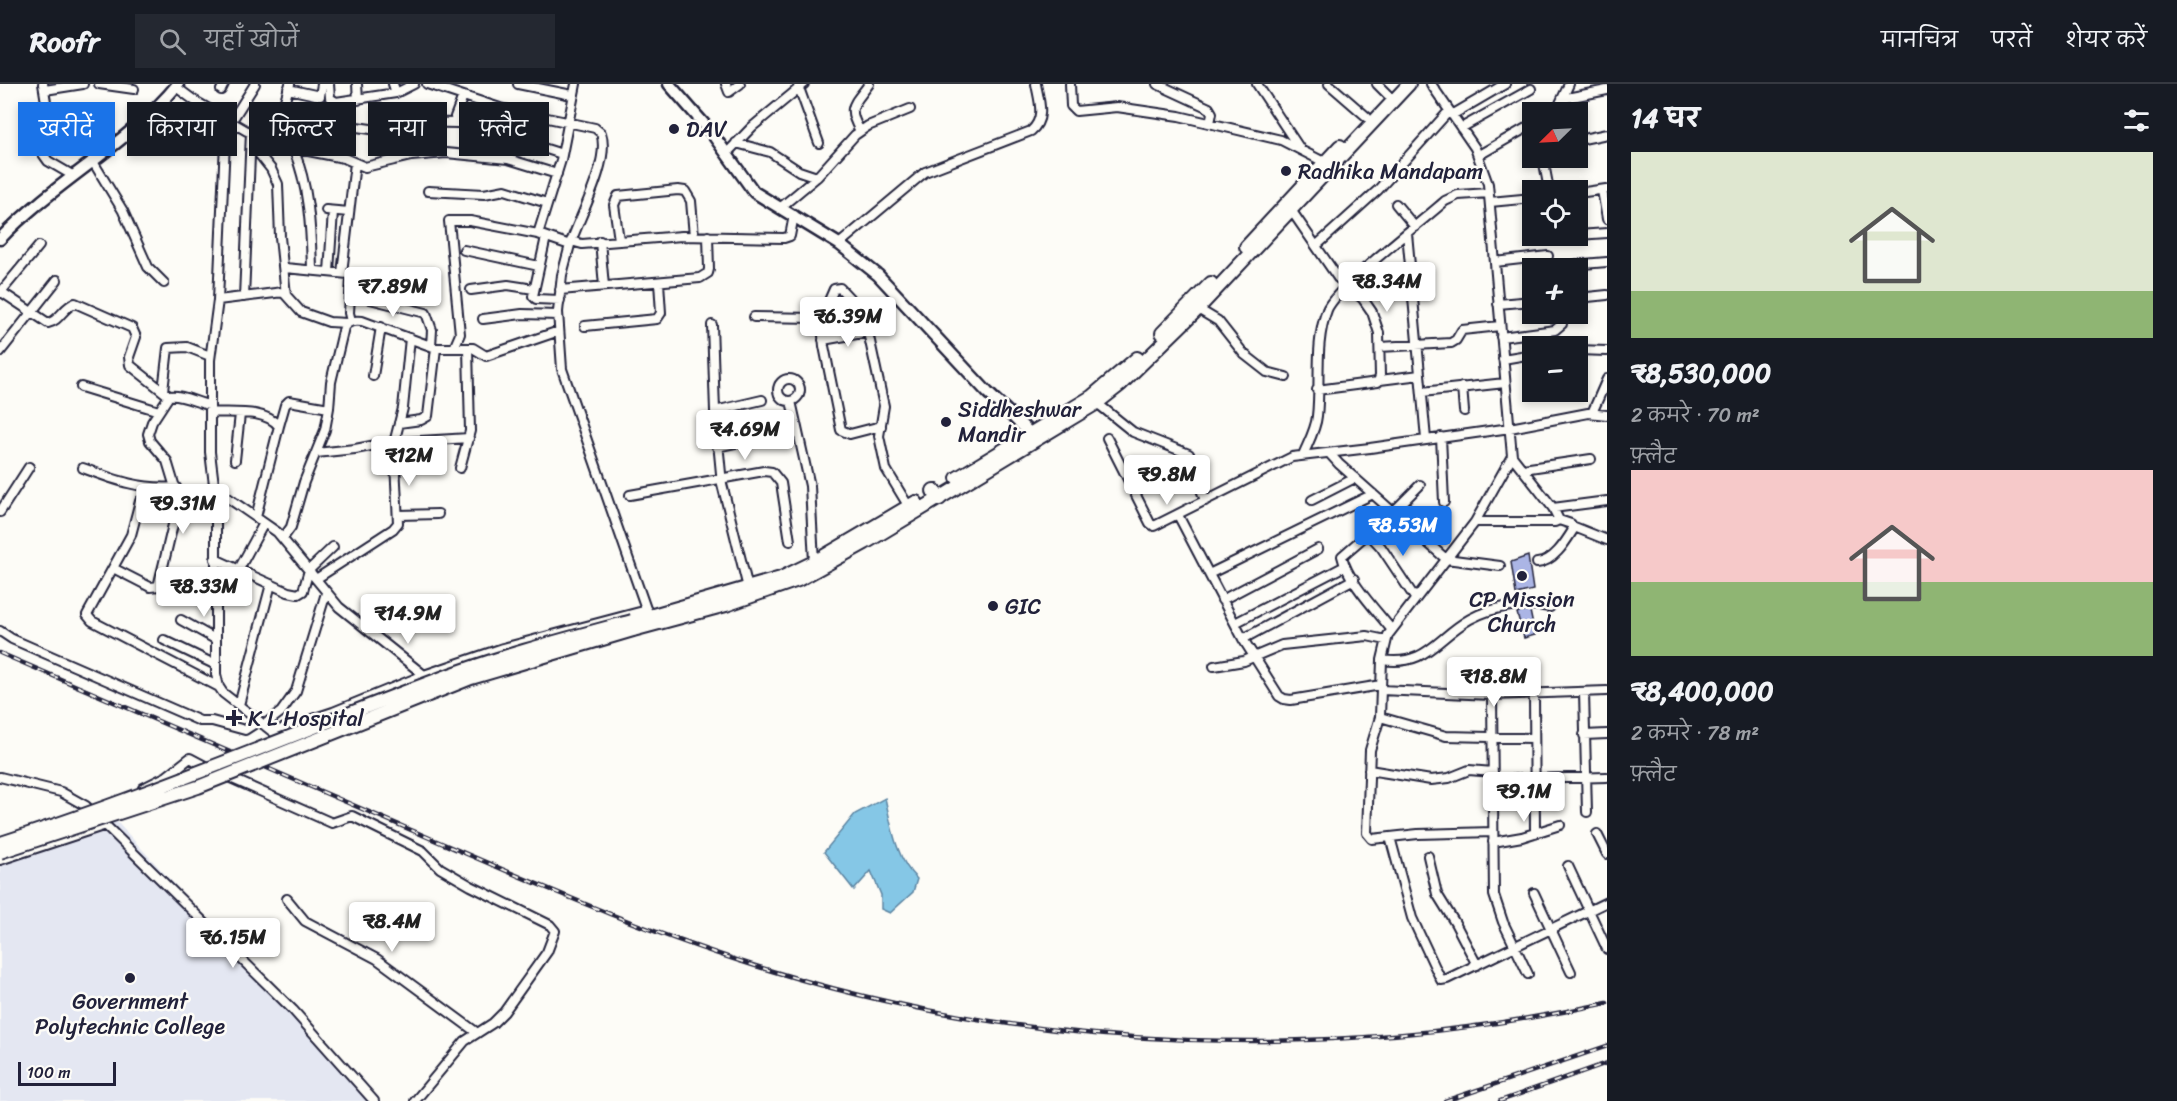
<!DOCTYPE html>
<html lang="hi">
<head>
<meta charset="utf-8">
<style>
  :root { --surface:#171b24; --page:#242831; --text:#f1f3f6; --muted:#9ea1a6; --line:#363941; --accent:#1a73e8 }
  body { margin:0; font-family:Sriracha,"Playpen Sans Deva",sans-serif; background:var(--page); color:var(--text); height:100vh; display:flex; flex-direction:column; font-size:22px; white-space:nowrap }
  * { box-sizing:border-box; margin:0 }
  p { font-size:20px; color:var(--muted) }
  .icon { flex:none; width:33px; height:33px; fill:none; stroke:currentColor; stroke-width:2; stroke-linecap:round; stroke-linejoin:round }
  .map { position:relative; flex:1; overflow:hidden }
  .details { display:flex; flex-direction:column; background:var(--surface); width:570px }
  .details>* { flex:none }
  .hud { position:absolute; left:18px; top:18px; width:570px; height:54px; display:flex; gap:12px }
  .needle { width:39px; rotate:246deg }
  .controls { position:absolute; left:1522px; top:18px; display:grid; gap:12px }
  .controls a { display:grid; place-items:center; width:66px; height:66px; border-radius:0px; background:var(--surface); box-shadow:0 3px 9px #0003; font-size:30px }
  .scale { position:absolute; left:18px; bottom:15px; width:98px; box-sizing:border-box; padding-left:6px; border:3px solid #22223b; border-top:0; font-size:16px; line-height:21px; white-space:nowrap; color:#22223b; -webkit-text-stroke:4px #fdfcf7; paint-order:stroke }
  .price { position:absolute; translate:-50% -51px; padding:0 14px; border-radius:6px; background:#fff; color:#222; font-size:20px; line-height:39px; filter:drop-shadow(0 2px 3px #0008) }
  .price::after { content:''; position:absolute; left:50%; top:36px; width:18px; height:14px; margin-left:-9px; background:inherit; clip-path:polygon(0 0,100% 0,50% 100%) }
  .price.active { background:var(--accent); color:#fff }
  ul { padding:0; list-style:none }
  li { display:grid; align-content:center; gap:12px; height:318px; padding:0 24px }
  li span { display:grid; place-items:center; height:186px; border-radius:0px; color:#555 }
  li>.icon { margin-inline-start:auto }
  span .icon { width:108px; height:108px; fill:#fffc; stroke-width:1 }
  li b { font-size:26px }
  h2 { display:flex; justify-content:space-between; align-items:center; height:72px; padding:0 24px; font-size:26px }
  .tag { padding:0 21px; border-radius:0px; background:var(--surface); box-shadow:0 3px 9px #0003; font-size:21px; line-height:54px }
  .tag.active { background:var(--accent); color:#fff }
  header { display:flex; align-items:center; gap:36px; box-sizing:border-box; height:84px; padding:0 30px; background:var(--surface); border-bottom:2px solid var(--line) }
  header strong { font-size:28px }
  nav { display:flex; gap:33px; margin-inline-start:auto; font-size:21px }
  .search { width:420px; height:54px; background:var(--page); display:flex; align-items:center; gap:15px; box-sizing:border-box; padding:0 21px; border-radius:0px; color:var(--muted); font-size:22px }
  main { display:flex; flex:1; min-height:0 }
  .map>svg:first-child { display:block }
  .built { fill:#e4e7f2 }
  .water { fill:#85c7e6; stroke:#5d85a2; stroke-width:1.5 }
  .building { fill:#abb5e5; stroke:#22223b; stroke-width:1.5 }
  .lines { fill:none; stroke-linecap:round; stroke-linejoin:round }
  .street-casing { stroke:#22223b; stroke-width:12 }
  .secondary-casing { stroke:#22223b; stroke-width:15 }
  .primary-casing { stroke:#22223b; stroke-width:16 }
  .highway-casing { stroke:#22223b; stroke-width:18 }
  .street { stroke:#fdfcf7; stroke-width:8 }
  .secondary { stroke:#fdfcf7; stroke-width:10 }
  .primary { stroke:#fdfcf7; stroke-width:12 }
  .highway { stroke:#fdfcf7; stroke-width:14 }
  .rail-casing { stroke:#22223b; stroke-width:4.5 }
  .rail { stroke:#fdfcf7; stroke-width:2; stroke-dasharray:7; stroke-linecap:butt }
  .primary-bridge-casing { stroke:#22223b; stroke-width:16; stroke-linecap:butt }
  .primary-bridge { stroke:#fdfcf7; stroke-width:12 }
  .poi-dot { fill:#22223b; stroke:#fdfcf7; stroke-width:2 }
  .labels { text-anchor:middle; stroke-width:5; stroke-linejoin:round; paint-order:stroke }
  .poi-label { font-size:22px; fill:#22223b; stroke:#fdfcf7; text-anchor:start }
</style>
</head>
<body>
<header>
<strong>Roofr</strong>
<div class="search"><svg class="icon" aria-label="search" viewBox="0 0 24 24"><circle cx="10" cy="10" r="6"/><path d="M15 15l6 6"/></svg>यहाँ खोजें</div>
<nav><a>मानचित्र</a><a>परतें</a><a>शेयर करें</a></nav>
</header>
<main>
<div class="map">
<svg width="1607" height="1017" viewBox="0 0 1607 1017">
  <rect width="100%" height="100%" fill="#fdfcf7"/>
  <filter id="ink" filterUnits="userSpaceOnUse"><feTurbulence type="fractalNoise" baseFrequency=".0167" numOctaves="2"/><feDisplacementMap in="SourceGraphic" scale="12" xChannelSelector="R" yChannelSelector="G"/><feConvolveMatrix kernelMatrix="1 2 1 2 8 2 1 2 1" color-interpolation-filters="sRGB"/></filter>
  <g filter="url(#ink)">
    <!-- built -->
    <path class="built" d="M 117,738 L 374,1017 L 0,1017 L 0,770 L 91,740 Z"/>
    <!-- water -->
    <path class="water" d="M 885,714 C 891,740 896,776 917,795 L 913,808 L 890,829 L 881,825 L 881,811 L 871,787 L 854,806 L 824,768 L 855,730 Z"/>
    <!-- building -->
    <path class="building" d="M 1528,472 L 1533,506 L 1516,510 L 1511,478 Z
      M 1521,527 L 1530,527 L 1535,551 L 1524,554 L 1517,529 Z"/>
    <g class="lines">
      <!-- street casing -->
      <g class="street-casing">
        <path id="street" d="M 43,0 L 46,18 L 43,70 L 48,77 L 72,91
          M 99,0 L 134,5
          M 290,0 L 282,26 L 286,33 L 406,50
          M 329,0 L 330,14 L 336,18 L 396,9 L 414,0
          M 357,0 L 358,16
          M 393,0 L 396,9
          M 427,0 L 500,24 L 595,44 L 601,49 C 611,77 579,133 570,161
          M 518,0 L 572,11
          M 576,0 L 561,76 L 538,150 L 570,161 L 562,191 L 558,228 L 562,285 L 650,536
          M 726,0 L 729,8 L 740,0
          M 1070,0 L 1071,22 L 1076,27 L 1117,23 L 1179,32 L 1281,56 L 1324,78
          M 1157,0 L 1209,24 L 1212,29 L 1210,39
          M 1257,0 L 1300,65
          M 1329,0 L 1367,33
          M 1377,0 L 1388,11
          M 1431,0 L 1475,64 L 1488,100 L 1512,372 L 1475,438 L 1388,551 L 1382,576 L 1380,633 L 1370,666 L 1367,749 L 1372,755 L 1418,750 L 1493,748
          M 798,1 L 819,59
          M 176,3 L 195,17 L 247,47 L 275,49 L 293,64 L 344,74 L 365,83 L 411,72 L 446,69 L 508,75 L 557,90
          M 288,5 L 320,12 L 322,0
          M 45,6 L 83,0
          M 221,6 L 224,0
          M 463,12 L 455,33 L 460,40 L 484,45 L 562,70
          M 1562,15 L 1607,6
          M 1556,28 L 1569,0
          M 1452,31 L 1505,0
          M 226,35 L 218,216 L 210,276 L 210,368 L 216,417 L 216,590 L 219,603 L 223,609 L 273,648 L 333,628 L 424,591
          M 231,38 L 255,0
          M 408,38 L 457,39
          M 1461,44 L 1531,5
          M 860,47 C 846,22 854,21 869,0
          M 1578,56 L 1607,50
          M 736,59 L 770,68 L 799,87 L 817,93 L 781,123
          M 251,60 L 271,85 L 278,100 L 280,153 L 286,211
          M 293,64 C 309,102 311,145 312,186
          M 727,69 L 752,43 L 804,0
          M 1479,71 L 1526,44
          M 1543,74 L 1549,106
          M 92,76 L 123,127 L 148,183 L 164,199
          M 817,93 L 855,51 L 868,42 L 910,25
          M 1602,106 L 1607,135
          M 428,107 L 484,110 L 505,106 L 547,119
          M 1578,109 L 1606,105
          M 1490,118 L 1533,114
          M 1396,120 L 1415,143
          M 1289,123 L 1338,194 L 1363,215 L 1372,228 L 1379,249 L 1380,292 L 1378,298 L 1317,306
          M 326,126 L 349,128
          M 1407,149 L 1426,355
          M 1578,151 L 1607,149
          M 546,153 L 533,212 L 536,215 L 560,216
          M 1541,155 L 1576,152
          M 619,156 L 614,121 L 618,112 L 678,106 L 685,107 L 691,117 L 694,152
          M 571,157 L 582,160 L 682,152 L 784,154 L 790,152 L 794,131
          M 600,157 L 604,202
          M 839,160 L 925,88 L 1031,47 C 1046,34 1039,17 1036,0
          M 1316,162 L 1378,106 L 1449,27
          M 464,166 L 539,182
          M 1495,178 L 1548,172
          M 1559,182 L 1607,178
          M 285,184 L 348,190 L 351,194 L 349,229 L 351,237
          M 329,188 L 333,127
          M 342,189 L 355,79
          M 471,206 L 508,201 L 534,205
          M 560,206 L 700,194 L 708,189 L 709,185 L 708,152
          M 0,207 L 48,239 C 60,237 63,223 75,219 L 132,244 L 136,253 L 129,273 L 130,281 L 169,312
          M 0,209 L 39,162
          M 244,213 L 251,48
          M 1578,214 L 1607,211
          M 370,215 L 426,229 L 432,246 L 431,262
          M 218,216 L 283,208 L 301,228 L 329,238 L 347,239
          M 1498,220 L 1533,217
          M 1198,225 L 1218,237 L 1244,270 L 1267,288 L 1286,293
          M 821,231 L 824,262 L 841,346 L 850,350 L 881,342
          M 754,233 L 817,234 L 824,228 L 834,205 L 840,204 L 857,222 L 868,248 L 884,322 L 879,352 L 886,385 L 909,423
          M 483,235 L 522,230 L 558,231
          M 712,241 L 715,327 L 722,400 L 748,504
          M 585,242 L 657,235 L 661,229 L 659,198
          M 1501,253 L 1555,246 L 1562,240 L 1562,230
          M 823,256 L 868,248
          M 1380,263 L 1451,259 L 1456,256 L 1462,246 L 1500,242
          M 454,264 L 473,264 L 486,272 L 559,247
          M 1578,266 L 1607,267
          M 0,268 L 57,196
          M 1503,275 L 1533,270
          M 373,292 L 381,243
          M778 306a11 11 0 1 1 22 0a11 11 0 1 1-22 0Z
          M 1380,296 L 1420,291
          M 81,303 L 159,327
          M 1462,303 L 1464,327
          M 163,307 L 168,264 L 187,263 L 210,272
          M 1422,308 L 1505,299
          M 791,317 L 810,402 L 814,478
          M 1097,319 L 1133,348 L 1189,370 L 1205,417
          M 209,321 C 197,319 182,310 169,312 L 152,338 L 148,350 L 150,357 L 167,377 L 177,410 L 176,428 L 159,499 L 165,505 L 215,519
          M 715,327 L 762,316
          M 210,328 C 231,330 263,324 279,342 L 256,433
          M 1592,329 L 1607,295
          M 399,339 L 421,336 L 428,332 L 436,264
          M 279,342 L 285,321 L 289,317 L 329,324
          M 1441,353 L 1444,418
          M 1107,354 L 1150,439 L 1154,442 L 1292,373 L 1370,364 L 1510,344 L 1588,329 L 1607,331
          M 717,363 L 764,353
          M 316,369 L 355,365 L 387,359 L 469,354
          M 1329,369 L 1339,380 L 1446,475 L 1500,482
          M 1303,371 C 1308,359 1316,345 1317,332 C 1321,298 1314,259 1327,226 C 1335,204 1423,137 1445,117 L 1458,111 L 1489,109
          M 235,376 L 240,330
          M 83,384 C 115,396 141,406 176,403
          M 460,384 L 470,347 L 468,264
          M 1523,385 L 1591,375
          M 215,405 L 277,448 L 339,523 L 424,591 L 503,564 L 647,526
          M 630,411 L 764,387 L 772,388 L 781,399 L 790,457
          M 1312,416 L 1355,394
          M 140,417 L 131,451 L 87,531 L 92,537 L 219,603
          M 1553,424 L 1607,417
          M 0,428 L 29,383
          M 399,431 L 438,430
          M 1178,431 L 1243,555 L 1279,612 L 1284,615 L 1291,616 L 1381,601
          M 1475,438 L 1555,438 L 1559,436 L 1553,424 L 1512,372
          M 1572,442 L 1607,456
          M 1368,449 L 1381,463 L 1415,514
          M 283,454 L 291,443 L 304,398 L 325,346 L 329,324 L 331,298 L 344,243 C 349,237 354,236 362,237 L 436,264 L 454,264 L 460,250 L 449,137 L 470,137 L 538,150
          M 215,475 L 288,508 L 298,510 L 303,507 L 309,486 L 333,463
          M 1537,479 C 1553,478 1565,459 1573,446 L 1571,440 L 1559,436
          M 113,484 L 150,503 L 160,502
          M 239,485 L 264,439
          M 1209,490 L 1373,410
          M 316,495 L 393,445 L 398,439 L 394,359 L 403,324 L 410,254
          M 1222,516 L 1318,465
          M 181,536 L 215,555
          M 1235,539 L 1345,482
          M 1391,545 C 1376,526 1347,496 1342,472 L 1394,427 L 1420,401
          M 0,547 L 12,555 L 200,637 L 212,637 L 245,646 L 259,637
          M 370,548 L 393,534 L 433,519
          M 1243,555 L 1354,495
          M 164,556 L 216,581
          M 1382,576 C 1427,583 1436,554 1470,535 C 1494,522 1524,518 1550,523
          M 1214,582 L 1244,577 L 1282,561 L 1367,552 L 1386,556
          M 1381,606 L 1491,611 L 1607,607
          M 1584,608 L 1587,728
          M 1492,611 L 1494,811 L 1503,838 L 1528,890
          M 1534,611 L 1535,749
          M 239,621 L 271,500
          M 1380,633 L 1446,652 L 1533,654
          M 264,641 L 281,628 L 296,607 L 326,509
          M 1584,651 L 1607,650
          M 1369,686 L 1431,696 L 1449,694 L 1469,686 L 1493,688
          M 226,692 L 332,739 L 352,732 L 423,767 L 440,784 L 471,802 L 550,841 L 555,847 L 547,868 L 504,928 L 493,939 L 465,957 L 415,1017
          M 0,693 L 61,708 L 86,722 L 293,926 L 374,1017
          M 1493,696 L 1607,693
          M 143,704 L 167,692 L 190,674 L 209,684
          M 1597,750 L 1607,770
          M 1390,753 L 1412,834 L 1441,896 L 1447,895 L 1607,818
          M 1493,758 L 1522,753 L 1560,741
          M 1428,772 L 1437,810 L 1455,839 L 1477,881
          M 0,776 L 106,741
          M 1568,782 L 1607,865
          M 1534,809 L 1571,888
          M 287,815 L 305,837 L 377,875 L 476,948"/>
      </g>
      <!-- secondary casing -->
      <g class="secondary-casing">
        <path id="secondary" d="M 669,0 L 711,48 L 754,108 L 839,160 L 878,191 L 988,309 L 1030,349
          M 0,155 C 54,98 129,60 178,0"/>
      </g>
      <!-- primary casing -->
      <g class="primary-casing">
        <path id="primary" d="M 1246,163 L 1340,62
          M 1162,249 L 1211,199
          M 957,394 L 1091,313 L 1137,274
          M 632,537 L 781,494 L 814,478 L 916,418
          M 633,546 L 726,521 L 798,496 L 865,459 L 1097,319 L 1120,301 L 1195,228 L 1409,0"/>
      </g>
      <!-- highway casing -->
      <g class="highway-casing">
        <path id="highway" d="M 934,407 L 939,414"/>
      </g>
      <!-- street -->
      <use href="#street" class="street"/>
      <!-- secondary -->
      <use href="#secondary" class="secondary"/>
      <!-- primary -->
      <use href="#primary" class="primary"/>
      <!-- highway -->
      <use href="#highway" class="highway"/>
      <!-- rail casing -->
      <g class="rail-casing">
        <path id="rail" d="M 0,569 C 137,628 274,687 411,746 C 530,797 648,850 772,887 C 1039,969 1335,978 1607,919
          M 1445,1017 L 1607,962
          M 1500,1017 L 1607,979"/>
      </g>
      <!-- rail -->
      <use href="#rail" class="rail"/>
      <!-- primary-bridge casing -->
      <g class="primary-bridge-casing">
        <path id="primary-bridge" d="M 1,759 C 147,712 288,652 431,598 C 496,573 565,555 632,537
          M 0,768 L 198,703 L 471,594 L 633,546"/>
      </g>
      <!-- primary-bridge -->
      <use href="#primary-bridge" class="primary-bridge"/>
    </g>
  </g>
  <!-- markers -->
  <g class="poi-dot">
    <circle cx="674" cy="45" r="6"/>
    <circle cx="1286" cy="87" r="6"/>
    <circle cx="946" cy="338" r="6"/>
    <circle cx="1522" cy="492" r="6"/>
    <circle cx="993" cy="522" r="6"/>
    <path d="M231 625h6v6h6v6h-6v6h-6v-6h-6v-6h6z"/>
    <circle cx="130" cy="894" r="6"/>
  </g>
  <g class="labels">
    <!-- poi labels -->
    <g class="poi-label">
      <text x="686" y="53">DAV</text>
      <text x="1298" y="95">Radhika Mandapam</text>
      <text x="958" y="333">Siddheshwar<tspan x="958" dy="25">Mandir</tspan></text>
      <text x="1522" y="523" text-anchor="middle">CP Mission<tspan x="1522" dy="25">Church</tspan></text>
      <text x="1005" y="530">GIC</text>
      <text x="248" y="642">K L Hospital</text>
      <text x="130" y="925" text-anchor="middle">Government<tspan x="130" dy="25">Polytechnic College</tspan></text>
    </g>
  </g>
</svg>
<div class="controls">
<a><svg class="needle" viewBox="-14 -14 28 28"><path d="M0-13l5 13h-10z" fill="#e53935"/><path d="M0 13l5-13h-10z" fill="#9ea1a6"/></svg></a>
<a><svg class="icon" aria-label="locate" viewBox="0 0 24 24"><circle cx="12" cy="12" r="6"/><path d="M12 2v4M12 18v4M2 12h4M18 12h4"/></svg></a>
<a>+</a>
<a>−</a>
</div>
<div class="scale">100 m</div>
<b class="price" style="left:1387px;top:229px">₹8.34M</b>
<b class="price" style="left:393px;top:234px">₹7.89M</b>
<b class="price" style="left:848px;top:264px">₹6.39M</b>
<b class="price" style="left:745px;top:377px">₹4.69M</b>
<b class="price" style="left:409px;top:403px">₹12M</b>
<b class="price" style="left:1167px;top:422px">₹9.8M</b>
<b class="price" style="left:183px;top:451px">₹9.31M</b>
<b class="price active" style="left:1403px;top:473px">₹8.53M</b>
<b class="price" style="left:204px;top:534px">₹8.33M</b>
<b class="price" style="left:408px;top:561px">₹14.9M</b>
<b class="price" style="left:1494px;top:624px">₹18.8M</b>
<b class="price" style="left:1524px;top:739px">₹9.1M</b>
<b class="price" style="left:392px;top:869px">₹8.4M</b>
<b class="price" style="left:233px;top:885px">₹6.15M</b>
<div class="hud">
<a class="tag active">खरीदें</a>
<a class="tag">किराया</a>
<a class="tag">फ़िल्टर</a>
<a class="tag">नया</a>
<a class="tag">फ़्लैट</a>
</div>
</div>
<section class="details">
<h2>14 घर<svg class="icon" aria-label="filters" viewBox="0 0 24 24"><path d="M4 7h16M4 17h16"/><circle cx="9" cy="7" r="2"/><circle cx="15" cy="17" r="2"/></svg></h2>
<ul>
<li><span style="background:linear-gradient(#dfe7d0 75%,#8fb573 0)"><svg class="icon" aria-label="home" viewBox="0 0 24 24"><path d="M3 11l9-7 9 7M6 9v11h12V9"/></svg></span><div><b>₹8,530,000</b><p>2 कमरे · 70 m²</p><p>फ़्लैट</p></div></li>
<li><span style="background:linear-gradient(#f6c9c9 60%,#8fb573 0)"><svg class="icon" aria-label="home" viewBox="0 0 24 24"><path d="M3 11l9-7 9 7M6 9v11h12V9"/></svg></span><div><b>₹8,400,000</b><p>2 कमरे · 78 m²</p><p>फ़्लैट</p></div></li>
</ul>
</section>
</main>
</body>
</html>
